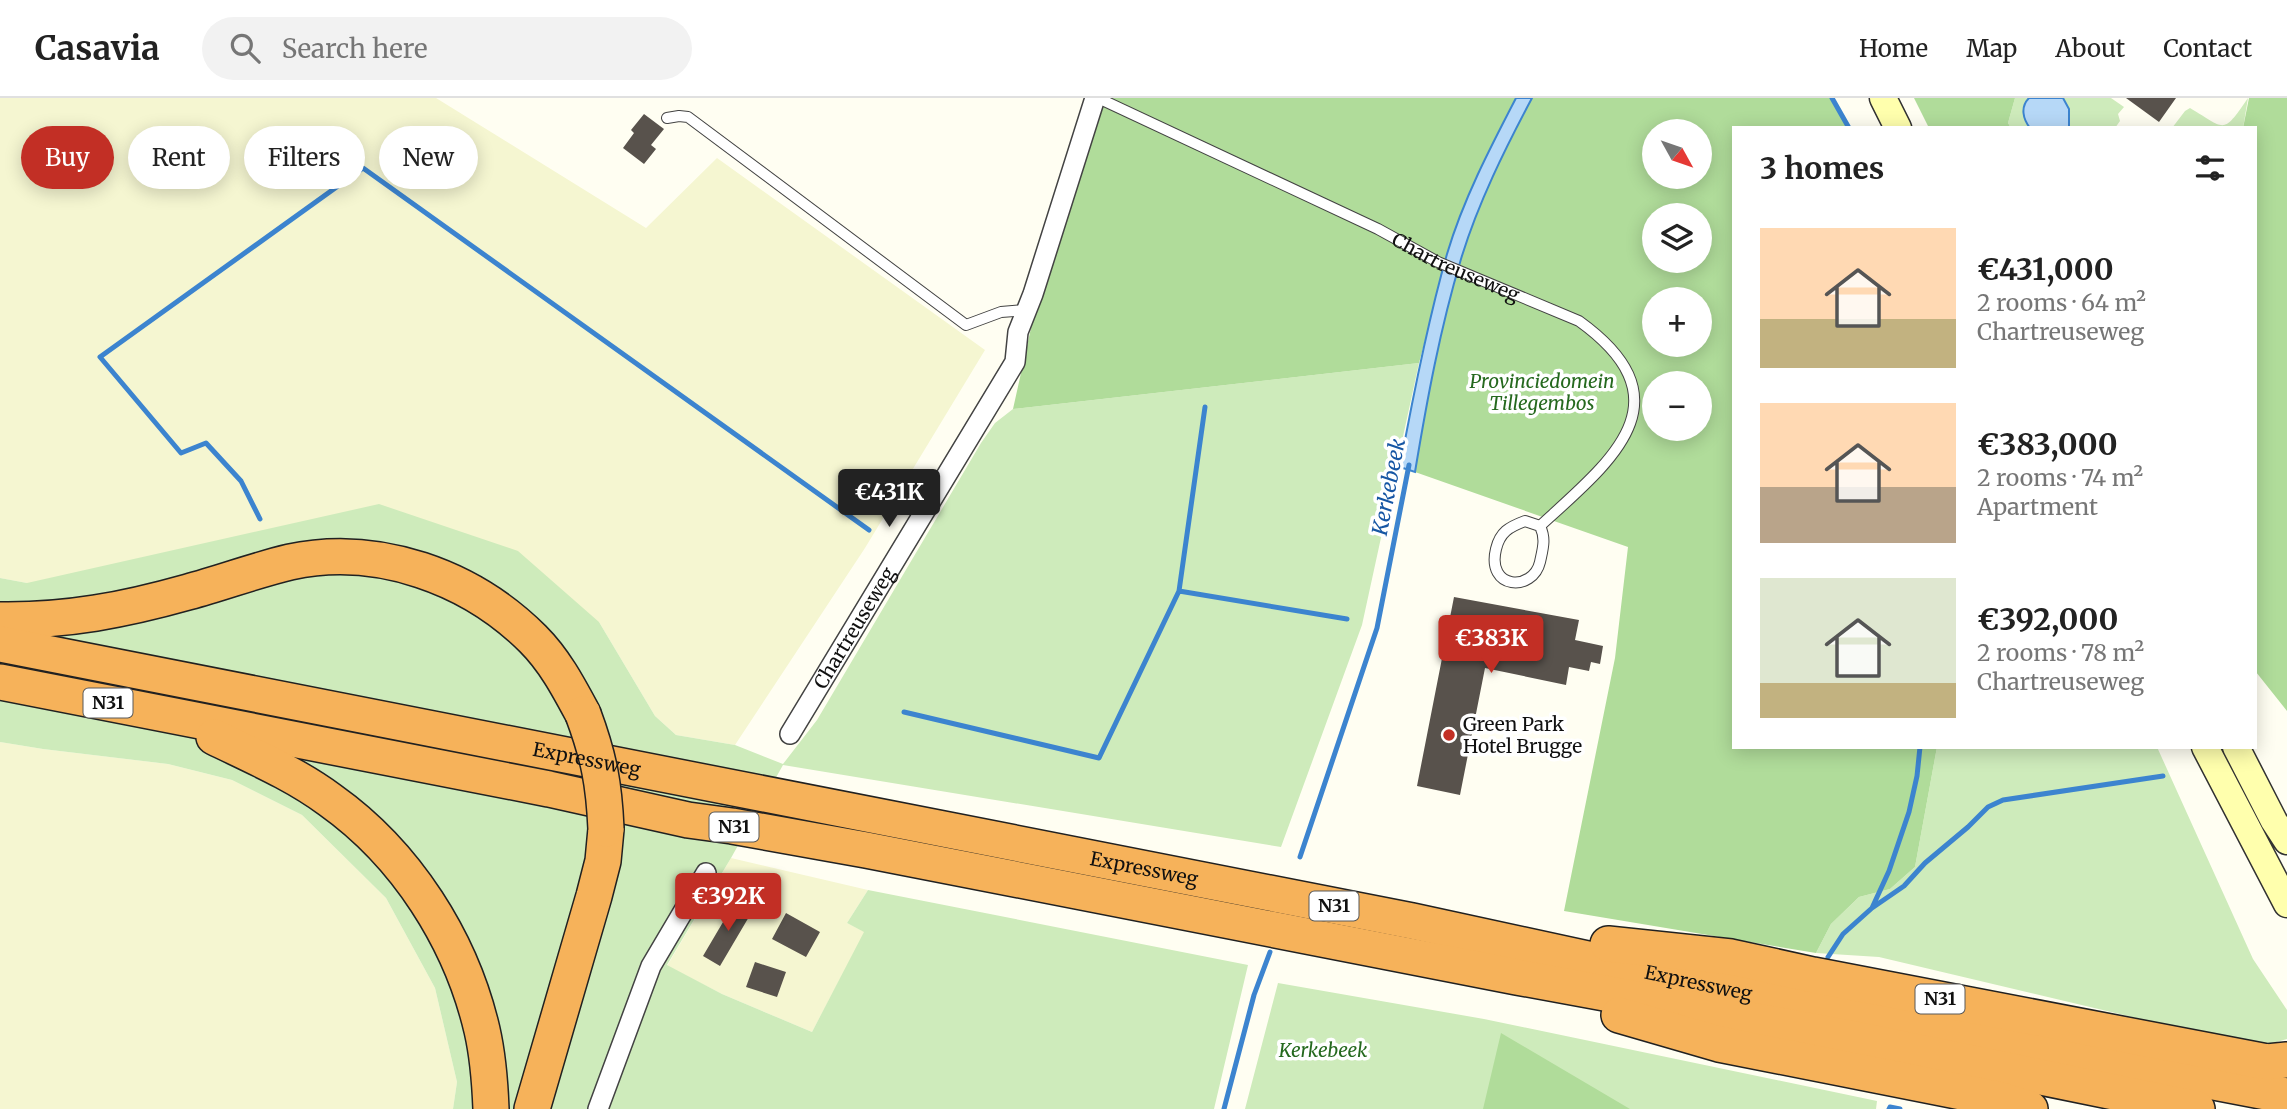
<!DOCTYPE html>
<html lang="en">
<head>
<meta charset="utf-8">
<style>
  :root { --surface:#fff; --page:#f2f2f2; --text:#222; --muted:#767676; --line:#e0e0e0; --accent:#c22f25 }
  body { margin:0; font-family:Merriweather,serif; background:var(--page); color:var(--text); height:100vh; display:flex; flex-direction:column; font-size:26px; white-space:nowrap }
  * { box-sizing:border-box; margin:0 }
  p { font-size:23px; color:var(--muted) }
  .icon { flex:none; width:38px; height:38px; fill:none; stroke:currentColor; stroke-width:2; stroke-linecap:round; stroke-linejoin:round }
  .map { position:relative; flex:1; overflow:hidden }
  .drawer { position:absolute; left:1732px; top:28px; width:525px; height:623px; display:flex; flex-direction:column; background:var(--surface); border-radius:0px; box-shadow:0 4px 18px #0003 }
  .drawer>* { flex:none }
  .top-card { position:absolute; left:21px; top:28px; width:665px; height:63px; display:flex; gap:14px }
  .needle { width:46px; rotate:130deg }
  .controls { position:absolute; left:1642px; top:21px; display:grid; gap:14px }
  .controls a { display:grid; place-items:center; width:70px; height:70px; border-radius:50%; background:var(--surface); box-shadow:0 4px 18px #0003; font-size:35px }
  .price { position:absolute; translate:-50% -60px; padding:0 16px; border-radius:7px; background:var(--accent); color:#fff; font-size:23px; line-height:46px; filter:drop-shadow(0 2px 4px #0008) }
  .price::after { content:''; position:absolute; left:50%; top:42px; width:21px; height:16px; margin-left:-10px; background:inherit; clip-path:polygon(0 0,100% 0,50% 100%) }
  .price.selected { background:#222; color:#fff }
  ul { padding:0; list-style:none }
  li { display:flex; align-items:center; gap:21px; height:175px; padding:0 28px }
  li span { display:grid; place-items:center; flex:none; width:196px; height:140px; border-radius:0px; color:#555 }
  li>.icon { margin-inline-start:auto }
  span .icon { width:84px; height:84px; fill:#fffc; stroke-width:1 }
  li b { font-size:30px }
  h2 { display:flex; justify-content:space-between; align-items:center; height:84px; padding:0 28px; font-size:30px }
  .chip { padding:0 24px; border-radius:32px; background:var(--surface); box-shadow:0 4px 18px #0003; font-size:24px; line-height:63px }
  .chip.selected { background:var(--accent); color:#fff }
  header { display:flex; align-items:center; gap:42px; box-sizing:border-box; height:98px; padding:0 35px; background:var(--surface); border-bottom:2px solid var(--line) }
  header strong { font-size:33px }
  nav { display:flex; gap:38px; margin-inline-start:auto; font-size:24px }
  .search { width:490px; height:63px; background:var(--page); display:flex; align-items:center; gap:18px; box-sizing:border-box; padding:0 24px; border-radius:38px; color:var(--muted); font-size:26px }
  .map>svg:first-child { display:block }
  .farmland { fill:#f5f6d1 }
  .green { fill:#ceebbb }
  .forest { fill:#b0dc9a; fill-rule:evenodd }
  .water { fill:#b6d8f7; stroke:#3c84cf; stroke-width:2 }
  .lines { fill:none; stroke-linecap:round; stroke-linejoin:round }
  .stream { stroke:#3c84cf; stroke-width:5 }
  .building { fill:#58524c }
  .lane-casing { stroke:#434343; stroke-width:12 }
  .street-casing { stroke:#434343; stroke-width:22 }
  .secondary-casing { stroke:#323232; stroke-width:29 }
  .highway-casing { stroke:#212121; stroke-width:38 }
  .lane { stroke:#fff; stroke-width:10 }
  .street { stroke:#fff; stroke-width:19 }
  .secondary { stroke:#ffffad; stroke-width:26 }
  .highway { stroke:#f6b25a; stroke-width:35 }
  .highway-bridge-casing { stroke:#212121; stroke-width:38; stroke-linecap:butt }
  .highway-bridge { stroke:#f6b25a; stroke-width:35 }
  .poi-dot { fill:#c22f25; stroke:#fff; stroke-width:2.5 }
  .labels { text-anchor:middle; stroke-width:7; stroke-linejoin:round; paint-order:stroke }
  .shield { fill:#fff; stroke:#585858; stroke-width:2 }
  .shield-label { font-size:18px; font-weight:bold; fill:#101010 }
  .street-label { font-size:19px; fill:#101010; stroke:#fff }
  .park-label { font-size:19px; font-style:italic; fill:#25691e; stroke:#fff }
  .poi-label { font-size:19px; fill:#101010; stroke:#fff; text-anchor:start }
  .water-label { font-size:21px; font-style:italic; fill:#1656a4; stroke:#fff }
</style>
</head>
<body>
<header>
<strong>Casavia</strong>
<div class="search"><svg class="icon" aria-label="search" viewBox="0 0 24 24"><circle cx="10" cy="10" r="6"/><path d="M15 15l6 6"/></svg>Search here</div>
<nav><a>Home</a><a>Map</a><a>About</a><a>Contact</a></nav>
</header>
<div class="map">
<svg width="2287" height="1011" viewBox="0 0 2287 1011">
  <rect width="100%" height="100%" fill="#fffef2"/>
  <!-- farmland -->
  <path class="farmland" d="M 0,0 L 436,0 L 646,130 L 717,60 L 985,252 L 865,450 L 735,647 L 676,637 L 655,618 L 599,524 L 27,485 L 0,480 Z
    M 0,644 L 43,651 L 168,666 L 232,682 L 302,717 L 386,800 L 435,890 L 457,984 L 453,1011 L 0,1011 Z
    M 731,760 L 868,792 L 847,825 L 865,834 L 812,934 L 722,896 L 667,868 Z"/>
  <!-- green -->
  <path class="green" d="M 2015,0 L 2111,0 L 2124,9 L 2118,16 L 2120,23 L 2115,30 L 2011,30 L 2008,25 Z
    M 2248,0 L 2243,30 L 2172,30 L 2185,13 L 2190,10 C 2226,31 2222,38 2248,0 Z
    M 1419,265 L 1362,527 L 1281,749 L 783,667 L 731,760 L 667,867 L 722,896 L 812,934 L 864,834 L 847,825 L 868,792 L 1248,867 L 1214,1011 L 453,1011 L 457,984 L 435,890 L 386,800 L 302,717 L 232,682 L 168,666 L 43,651 L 0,644 L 0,480 L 27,485 L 379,406 L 518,453 L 599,524 L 655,618 L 676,637 L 735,647 L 783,666 L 817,622 L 981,345 L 995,325 L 1013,311 Z
    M 1937,649 L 2157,649 L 2253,861 L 2287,912 L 2287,941 L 2259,949 L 1879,859 L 1816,855 L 1831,826 L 1859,799 L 1890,791 L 1915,769 Z
    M 1278,885 L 1484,921 L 1877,1003 L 1876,1011 L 1245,1011 Z"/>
  <!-- forest -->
  <path class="forest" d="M 1106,0 L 1516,0 L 1462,114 L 1448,155 L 1419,265 L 1013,311 L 1037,203 Z
    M 1532,0 L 1833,0 L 1849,30 L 1734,30 L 1734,649 L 1937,649 L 1915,769 L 1890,791 L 1859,799 L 1831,826 L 1816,855 L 1564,813 L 1615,560 L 1628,449 L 1415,374 C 1427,302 1440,231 1461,161 C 1478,105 1505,51 1532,0 ZM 1654,33 L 1699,33 L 1699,79 L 1654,79 ZM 1654,117 L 1699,117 L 1699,163 L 1654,163 ZM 1654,201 L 1699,201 L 1699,247 L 1654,247 ZM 1654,285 L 1699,285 L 1699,331 L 1654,331 Z
    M 1914,0 L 2015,0 L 2008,25 L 2011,30 L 1929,30 Z
    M 2249,0 L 2287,0 L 2287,613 L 2256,574 L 2256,30 L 2243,30 Z
    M 1501,935 L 1630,1011 L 1483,1011 Z"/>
  <!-- water -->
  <path class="water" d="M 1516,0 L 1532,0 C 1505,51 1478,105 1461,161 C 1440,231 1427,302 1415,374 L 1400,369 C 1413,298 1427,226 1447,156 C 1463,102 1490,50 1516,0 Z
    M 2029,0 L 2063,0 L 2069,11 L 2069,30 L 2030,30 C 2023,21 2020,9 2029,0 Z"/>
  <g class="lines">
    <!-- stream -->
    <path class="stream" d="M 1832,0 L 1849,30
      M 260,421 L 241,383 L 206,345 L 181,355 L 100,259 L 363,70 L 869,432
      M 1179,493 L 1347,521
      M 904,614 L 1099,660 L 1179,493 L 1205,309
      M 1300,759 L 1377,530 L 1409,367
      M 1872,810 L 1904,788 L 1925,765 L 1968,729 L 1988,709 L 2003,702 L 2163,678
      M 1828,859 L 1843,836 L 1872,810 L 1889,773 L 1909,714 L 1917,678 L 1920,649
      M 1224,1011 L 1254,897 L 1270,854
      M 1889,1011 L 1890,1009 L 1900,1011"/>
  </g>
  <!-- building -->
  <path class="building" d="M 2126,0 L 2176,0 L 2159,24 Z
    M 644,16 L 664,31 L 651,47 L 656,51 L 644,66 L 623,50 L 634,35 L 631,32 Z
    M 1454,499 L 1579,522 L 1575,542 L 1603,548 L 1600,566 L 1591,564 L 1589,573 L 1569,569 L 1566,587 L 1485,570 L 1460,697 L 1417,688 Z
    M 736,802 L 753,812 L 720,868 L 703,858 Z
    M 786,815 L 820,834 L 806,859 L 772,841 Z
    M 755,864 L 786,874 L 777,899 L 746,889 Z"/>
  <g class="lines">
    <!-- lane casing -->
    <g class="lane-casing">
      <g id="lane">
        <path id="s1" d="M 1098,0 L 1378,131 L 1438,164 L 1579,223 C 1690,303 1611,363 1540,428"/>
        <path d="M 667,20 L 679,18 L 688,19 L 966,227 L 1001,214 L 1026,212"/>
        <path d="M 1525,423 L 1540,428 C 1546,441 1543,450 1540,464 C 1533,494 1486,492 1496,451 C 1500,434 1509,429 1525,423 Z"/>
      </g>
    </g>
    <!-- street casing -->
    <g class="street-casing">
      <g id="street">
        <path id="s2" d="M 790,636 L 1015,264 L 1018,234 L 1033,196 L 1095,0"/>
        <path d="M 598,1011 L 651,868 L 706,775"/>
      </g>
    </g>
    <!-- secondary casing -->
    <g class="secondary-casing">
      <path id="secondary" d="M 1883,0 L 1898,30
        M 2205,649 L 2287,806
        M 2236,649 L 2274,723 L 2287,743"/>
    </g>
    <!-- highway casing -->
    <g class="highway-casing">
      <g id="highway">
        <path d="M 0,522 C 67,523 124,512 188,494 C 222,485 256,472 290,464 C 378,445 471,479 533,541 C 555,563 569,590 583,616"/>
        <path id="s3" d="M 0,546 L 1412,823 L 1717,889 L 2287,998"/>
        <path d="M 0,584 L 549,691 L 688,722 L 732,728 L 866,752 L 1517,879 L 1850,940 L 2197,1011"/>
        <path d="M 214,639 C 253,658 295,676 330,702 C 406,756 461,842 482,932 C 488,958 490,985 491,1011"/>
        <path d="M 1608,846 L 1731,859 L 1813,877 L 2267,964 L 2287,962"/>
        <path d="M 1619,917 L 1719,946 L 2002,1002 L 2030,1011"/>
        <path d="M 532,1011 L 594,798 L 603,763 L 606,731"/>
      </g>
    </g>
    <!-- lane -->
    <use href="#lane" class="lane"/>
    <!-- street -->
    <use href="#street" class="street"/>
    <!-- secondary -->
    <use href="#secondary" class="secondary"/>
    <!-- highway -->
    <use href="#highway" class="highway"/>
    <!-- highway-bridge casing -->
    <g class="highway-bridge-casing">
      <path id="highway-bridge" d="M 583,616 C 599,659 604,686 606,731"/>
    </g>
    <!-- highway-bridge -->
    <use href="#highway-bridge" class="highway-bridge"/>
  </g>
  <!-- markers -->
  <circle class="poi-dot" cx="1449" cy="637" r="7"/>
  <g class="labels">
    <!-- shield labels -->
    <g class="shield">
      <rect x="83.5" y="590.5" width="49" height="29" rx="5"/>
      <rect x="709.5" y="714.5" width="49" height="29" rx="5"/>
      <rect x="1309.5" y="793.5" width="49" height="29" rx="5"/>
      <rect x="1915.5" y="886.5" width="49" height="29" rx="5"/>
    </g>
    <g class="shield-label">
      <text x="108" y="611">N31</text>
      <text x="734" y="735">N31</text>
      <text x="1334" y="814">N31</text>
      <text x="1940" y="907">N31</text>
    </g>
    <!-- street labels -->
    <g class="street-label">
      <text dy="7" stroke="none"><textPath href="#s1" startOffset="396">Chartreuseweg</textPath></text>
      <text dy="7" stroke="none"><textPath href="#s2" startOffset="124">Chartreuseweg</textPath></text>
      <text dy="7" stroke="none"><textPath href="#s3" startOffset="598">Expressweg</textPath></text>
      <text dy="7" stroke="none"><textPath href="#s3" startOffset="1166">Expressweg</textPath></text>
      <text dy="7" stroke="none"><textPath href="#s3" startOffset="1732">Expressweg</textPath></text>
    </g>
    <!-- park labels -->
    <g class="park-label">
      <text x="1542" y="290">Provinciedomein<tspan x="1542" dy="22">Tillegembos</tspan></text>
      <text x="1323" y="959">Kerkebeek</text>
    </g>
    <!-- poi labels -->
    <g class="poi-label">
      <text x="1463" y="633">Green Park<tspan x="1463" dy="22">Hotel Brugge</tspan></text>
    </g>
    <!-- water labels -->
    <g class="water-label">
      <text transform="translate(1389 389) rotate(-79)" y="7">Kerkebeek</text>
    </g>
  </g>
</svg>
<div class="controls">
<a><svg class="needle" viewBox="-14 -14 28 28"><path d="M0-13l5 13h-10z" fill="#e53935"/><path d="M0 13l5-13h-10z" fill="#767676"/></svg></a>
<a><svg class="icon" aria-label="layers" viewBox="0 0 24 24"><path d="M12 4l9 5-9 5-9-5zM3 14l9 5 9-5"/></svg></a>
<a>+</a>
<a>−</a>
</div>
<b class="price selected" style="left:889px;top:431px">€431K</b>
<b class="price" style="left:1491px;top:577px">€383K</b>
<b class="price" style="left:728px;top:835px">€392K</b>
<div class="top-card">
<a class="chip selected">Buy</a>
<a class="chip">Rent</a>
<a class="chip">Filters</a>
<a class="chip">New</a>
</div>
<section class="drawer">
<h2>3 homes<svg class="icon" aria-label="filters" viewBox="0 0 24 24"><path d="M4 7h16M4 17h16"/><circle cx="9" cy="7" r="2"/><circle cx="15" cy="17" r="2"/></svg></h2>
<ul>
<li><span style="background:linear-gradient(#ffd9b3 65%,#c2b280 0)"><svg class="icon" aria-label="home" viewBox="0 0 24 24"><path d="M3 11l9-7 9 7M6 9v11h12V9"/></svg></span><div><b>€431,000</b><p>2 rooms · 64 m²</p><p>Chartreuseweg</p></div></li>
<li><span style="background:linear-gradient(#ffd9b3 60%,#b9a48a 0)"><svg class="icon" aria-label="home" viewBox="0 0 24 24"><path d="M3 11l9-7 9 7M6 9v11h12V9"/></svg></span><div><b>€383,000</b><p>2 rooms · 74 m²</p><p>Apartment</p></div></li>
<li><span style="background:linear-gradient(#dfe7d0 75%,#c2b280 0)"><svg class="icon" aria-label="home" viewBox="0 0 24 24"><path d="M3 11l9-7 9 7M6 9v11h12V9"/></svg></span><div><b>€392,000</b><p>2 rooms · 78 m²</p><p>Chartreuseweg</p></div></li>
</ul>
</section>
</div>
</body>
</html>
